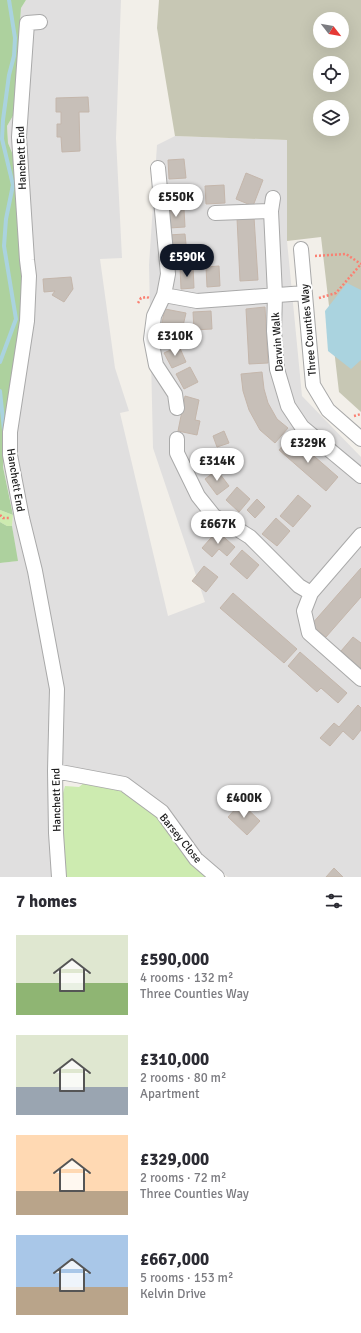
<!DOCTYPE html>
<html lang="en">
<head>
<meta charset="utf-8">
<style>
  :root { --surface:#fff; --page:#f2f2f3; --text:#2b2b33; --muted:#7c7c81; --accent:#111827 }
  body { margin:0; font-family:Signika,sans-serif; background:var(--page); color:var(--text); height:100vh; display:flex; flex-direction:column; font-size:15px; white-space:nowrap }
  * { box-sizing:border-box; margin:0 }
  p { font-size:13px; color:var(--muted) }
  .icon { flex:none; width:22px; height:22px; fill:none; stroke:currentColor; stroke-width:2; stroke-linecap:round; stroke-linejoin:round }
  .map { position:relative; height:877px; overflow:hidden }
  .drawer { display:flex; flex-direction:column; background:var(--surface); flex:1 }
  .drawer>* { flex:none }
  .needle { width:26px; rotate:121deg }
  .tools { position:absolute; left:313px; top:12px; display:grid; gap:8px }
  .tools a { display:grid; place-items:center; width:36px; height:36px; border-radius:50%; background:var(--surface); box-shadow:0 4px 16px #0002; font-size:20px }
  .price { position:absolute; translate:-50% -34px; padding:0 9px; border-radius:14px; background:#fff; color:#222; font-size:13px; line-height:26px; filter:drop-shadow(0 1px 2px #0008) }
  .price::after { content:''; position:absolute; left:50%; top:24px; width:12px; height:9px; margin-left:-6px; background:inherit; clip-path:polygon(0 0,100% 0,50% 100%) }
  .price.current { background:var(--accent); color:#fff }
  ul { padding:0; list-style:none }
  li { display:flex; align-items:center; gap:12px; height:100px; padding:0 16px }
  li span { display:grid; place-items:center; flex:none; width:112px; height:80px; border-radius:0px; color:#555 }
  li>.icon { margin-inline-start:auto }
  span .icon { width:48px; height:48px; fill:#fffc; stroke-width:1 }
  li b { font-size:17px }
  h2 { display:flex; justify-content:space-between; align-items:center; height:48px; padding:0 16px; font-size:17px }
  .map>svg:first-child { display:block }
  .residential { fill:#e0dfdf }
  .construction { fill:#c7c7b4; fill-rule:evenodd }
  .grass { fill:#cdebb0 }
  .forest { fill:#add19e }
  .water { fill:#aad3df }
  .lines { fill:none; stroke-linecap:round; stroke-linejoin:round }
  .stream { stroke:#aad3df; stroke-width:4 }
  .building { fill:#c7bfb8; stroke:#c4b6ab }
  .minor-casing { stroke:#a9a9a9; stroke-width:16 }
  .path { stroke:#fa8072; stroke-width:2.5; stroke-dasharray:2 2; stroke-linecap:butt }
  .minor { stroke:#fff; stroke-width:14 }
  .labels { text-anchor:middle; stroke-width:4; stroke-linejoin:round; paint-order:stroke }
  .street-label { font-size:11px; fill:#222; stroke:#fff }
</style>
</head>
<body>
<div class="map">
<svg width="361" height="877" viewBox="0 0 361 877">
  <rect width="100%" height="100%" fill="#f2efe9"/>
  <!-- residential -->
  <path class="residential" d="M 26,0 L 121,0 L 116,138 L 122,258 L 100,259 L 115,368 L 129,411 L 120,413 L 168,616 L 205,602 L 153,448 L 149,265 L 157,145 L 175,136 L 287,140 L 287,241 L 302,396 L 361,457 L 361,877 L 228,877 L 221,872 L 200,852 L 165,805 L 139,786 L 127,779 L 50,765 L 59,877 L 0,877 L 0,563 L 17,561 L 12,526 L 13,515 L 3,467 L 6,431 L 13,155 L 8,143 L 7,126 L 14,114 L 21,8 Z"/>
  <!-- construction -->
  <path class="construction" d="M 159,0 L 361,0 L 361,412 L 339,392 L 321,237 L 287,241 L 287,140 L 175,136 L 157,28 ZM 320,19 L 342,19 L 342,41 L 320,41 ZM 320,63 L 342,63 L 342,85 L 320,85 ZM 320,107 L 342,107 L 342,129 L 320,129 Z"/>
  <!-- grass -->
  <path class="grass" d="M 0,510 L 13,515 L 12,526 L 7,526 L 0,522 Z
    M 85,782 L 125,790 L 157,815 L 208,877 L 65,877 C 61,847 55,815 65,786 L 79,787 Z"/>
  <!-- forest -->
  <path class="forest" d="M 0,0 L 26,0 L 21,8 L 14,114 L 7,126 L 8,143 L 13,155 L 23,303 L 6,431 L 3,467 L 13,515 L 0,510 Z
    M 0,522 L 7,526 L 12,526 L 18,561 L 0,563 Z"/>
  <!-- water -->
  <path class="water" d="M 347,283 L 361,290 L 361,360 L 351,369 L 328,351 L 325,311 Z"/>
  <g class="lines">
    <!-- stream -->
    <path class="stream" d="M 0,362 L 16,319 L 4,246 L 6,219 L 13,185 L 2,139 L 3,120 L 9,75 L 14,56 L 15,38 L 9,0
      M 0,391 L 4,430"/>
  </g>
  <!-- building -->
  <path class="building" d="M 88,97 L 89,112 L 79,112 L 80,151 L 62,152 L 61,137 L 57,137 L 57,124 L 61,124 L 61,112 L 56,112 L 56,98 Z
    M 184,159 L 186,178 L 169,179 L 168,160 Z
    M 246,173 L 263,180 L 253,206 L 236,199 Z
    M 185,185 L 186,204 L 169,205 L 168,186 Z
    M 224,185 L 225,203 L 206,204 L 205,186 Z
    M 184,209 L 185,227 L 169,228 L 167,210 Z
    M 254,217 L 258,280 L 240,281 L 237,218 Z
    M 185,234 L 187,254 L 170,255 L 168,235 Z
    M 193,266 L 194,288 L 181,289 L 180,267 Z
    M 219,266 L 220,286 L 207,287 L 206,267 Z
    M 71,277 L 73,289 L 64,302 L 52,295 L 55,291 L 44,292 L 43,279 Z
    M 265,307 L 268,363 L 249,364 L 246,309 Z
    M 165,309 L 186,313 L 183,326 L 175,324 L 173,334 L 160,331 Z
    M 211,311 L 212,329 L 194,330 L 193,312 Z
    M 179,346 L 186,362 L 172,368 L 164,353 Z
    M 190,367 L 198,382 L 184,389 L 176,374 Z
    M 262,372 L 264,389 L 268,403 L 277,419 L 288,428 L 275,443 L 260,430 L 249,410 L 243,391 L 241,374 Z
    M 185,396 L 199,400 L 195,420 L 200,421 L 197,435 L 178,431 Z
    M 224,431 L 229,443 L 217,447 L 213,436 Z
    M 291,436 L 338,477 L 326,491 L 279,450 Z
    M 208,449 L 215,466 L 201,472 L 194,454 Z
    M 217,470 L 229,486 L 217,495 L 205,479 Z
    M 237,487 L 250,499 L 239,512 L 226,500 Z
    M 298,495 L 311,506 L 293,527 L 280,516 Z
    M 257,499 L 265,507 L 255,518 L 247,510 Z
    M 276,518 L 290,531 L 277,546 L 262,534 Z
    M 217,531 L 235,547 L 227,556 L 219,549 L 212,557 L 202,548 Z
    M 242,550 L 259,565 L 247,579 L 230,564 Z
    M 204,566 L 218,577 L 206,592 L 192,581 Z
    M 361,568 L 361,597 L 326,637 L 311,625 Z
    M 233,593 L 297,649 L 284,663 L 220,608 Z
    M 353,637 L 361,643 L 361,667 L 360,668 L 341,651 Z
    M 300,652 L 347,693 L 338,703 L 321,688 L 317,692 L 288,666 Z
    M 358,705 L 361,708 L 361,730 L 353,740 L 343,731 L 330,746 L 320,738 L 334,723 L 339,727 Z
    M 241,803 L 260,821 L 247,835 L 228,817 Z
    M 334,868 L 343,877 L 326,877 Z"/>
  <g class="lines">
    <!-- minor casing -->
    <g class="minor-casing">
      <path id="minor" d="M 40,22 L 27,23 L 19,137 L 27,260 L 29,276 L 27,321 L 10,432 L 10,455 L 22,518 L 35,571 L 57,689 L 55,771 L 56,833 L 59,877
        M 158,168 L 168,274 L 164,295 L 154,316 L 151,339 L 156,365 L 175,394 L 177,408
        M 273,198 L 271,211 L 275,295 L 274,331 L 277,369 L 288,406 L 302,427 L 361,476
        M 215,213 L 271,211
        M 301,249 L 313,385 L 328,410 L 361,439
        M 164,295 L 197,301 L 305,293
        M 177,439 L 177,453 L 198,496 L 214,516 L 231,525 L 250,537 L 299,586 L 311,593
        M 361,535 L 311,593 L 304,611 L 309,633 L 361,679
        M 55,771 L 124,784 L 162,812 L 196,859 L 217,877"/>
    </g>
    <!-- path -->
    <path class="path" d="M 315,256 L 346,254 L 361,264
      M 319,298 L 336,293 L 361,264
      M 138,303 L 141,298 L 147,297 L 149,298
      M 354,416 L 361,414
      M 0,515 L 3,518 L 9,518"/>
    <!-- minor -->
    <use href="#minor" class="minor"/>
  </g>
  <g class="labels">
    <!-- street labels -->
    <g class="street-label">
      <text transform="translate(21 158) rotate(-92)" y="4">Hanchett End</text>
      <text transform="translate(308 330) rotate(-95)" y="4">Three Counties Way</text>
      <text transform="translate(277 342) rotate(-94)" y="4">Darwin Walk</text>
      <text transform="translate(16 480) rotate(81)" y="4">Hanchett End</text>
      <text transform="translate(56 800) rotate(-91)" y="4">Hanchett End</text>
      <text transform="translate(181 838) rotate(51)" y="4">Barsey Close</text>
    </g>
  </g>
</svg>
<div class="tools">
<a><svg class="needle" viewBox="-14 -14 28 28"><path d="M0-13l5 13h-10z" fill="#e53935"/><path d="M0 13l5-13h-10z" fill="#7c7c81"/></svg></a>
<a><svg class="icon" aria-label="locate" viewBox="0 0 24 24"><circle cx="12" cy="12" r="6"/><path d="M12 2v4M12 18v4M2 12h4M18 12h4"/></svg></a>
<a><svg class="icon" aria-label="layers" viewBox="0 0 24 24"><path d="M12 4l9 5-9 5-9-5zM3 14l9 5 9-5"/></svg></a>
</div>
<b class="price" style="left:176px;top:218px">£550K</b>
<b class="price current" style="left:187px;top:278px">£590K</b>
<b class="price" style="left:175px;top:357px">£310K</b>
<b class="price" style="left:308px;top:464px">£329K</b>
<b class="price" style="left:217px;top:482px">£314K</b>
<b class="price" style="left:218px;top:545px">£667K</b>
<b class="price" style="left:244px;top:819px">£400K</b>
</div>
<section class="drawer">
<h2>7 homes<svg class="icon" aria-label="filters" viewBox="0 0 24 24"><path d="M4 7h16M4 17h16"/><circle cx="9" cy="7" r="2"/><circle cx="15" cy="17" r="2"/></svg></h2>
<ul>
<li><span style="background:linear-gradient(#dfe7d0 60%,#8fb573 0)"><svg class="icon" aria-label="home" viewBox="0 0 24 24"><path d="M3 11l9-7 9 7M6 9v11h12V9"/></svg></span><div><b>£590,000</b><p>4 rooms · 132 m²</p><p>Three Counties Way</p></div></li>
<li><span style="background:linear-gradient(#dfe7d0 65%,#9aa5b1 0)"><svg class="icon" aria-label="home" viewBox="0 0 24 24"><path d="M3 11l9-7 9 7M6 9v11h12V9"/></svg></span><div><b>£310,000</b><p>2 rooms · 80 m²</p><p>Apartment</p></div></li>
<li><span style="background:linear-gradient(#ffd9b3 70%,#b9a48a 0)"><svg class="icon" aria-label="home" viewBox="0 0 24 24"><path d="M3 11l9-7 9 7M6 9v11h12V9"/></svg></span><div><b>£329,000</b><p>2 rooms · 72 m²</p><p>Three Counties Way</p></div></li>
<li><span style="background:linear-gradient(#a9c7e8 65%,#b9a48a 0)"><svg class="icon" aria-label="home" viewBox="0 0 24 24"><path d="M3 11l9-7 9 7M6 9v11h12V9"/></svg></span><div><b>£667,000</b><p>5 rooms · 153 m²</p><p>Kelvin Drive</p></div></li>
</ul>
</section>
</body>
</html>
